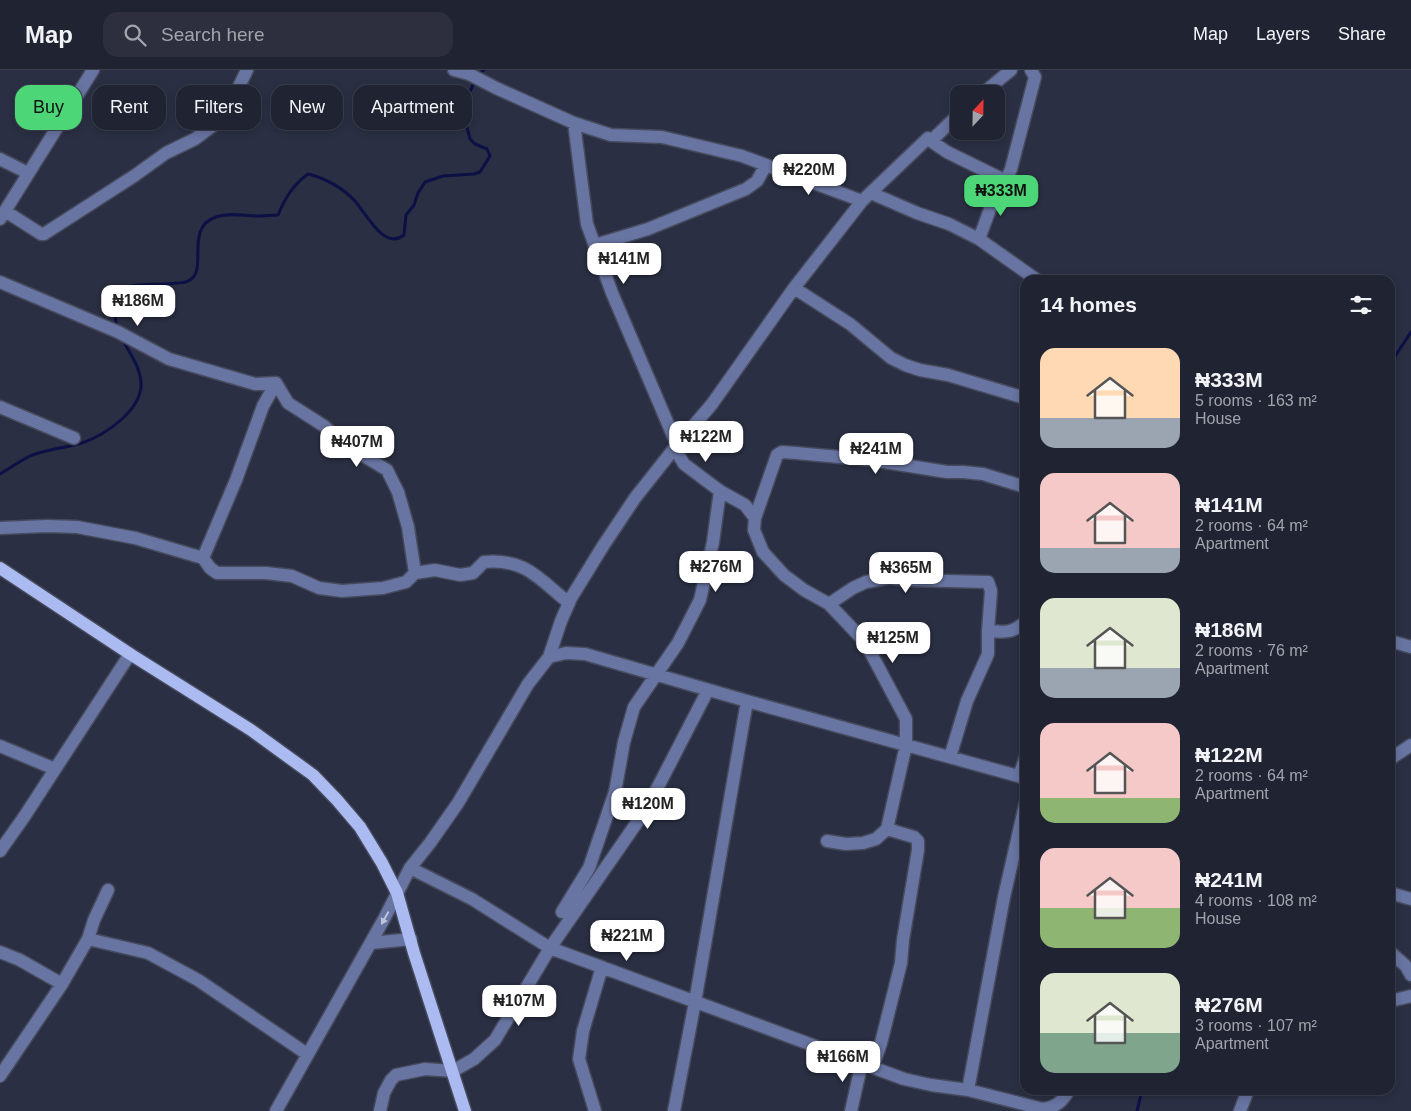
<!DOCTYPE html>
<html lang="en">
<head>
<meta charset="utf-8">
<style>
  :root { --surface:#202332; --page:#2d2f3e; --text:#f1f3f6; --muted:#a2a4ac; --line:#3d404d; --accent:#4cd677 }
  body { margin:0; font-family:Helvetica,sans-serif; background:var(--page); color:var(--text); height:100vh; display:flex; flex-direction:column; font-size:19px; white-space:nowrap }
  * { box-sizing:border-box; margin:0 }
  p { font-size:16px; color:var(--muted) }
  .icon { flex:none; width:28px; height:28px; fill:none; stroke:currentColor; stroke-width:2; stroke-linecap:round; stroke-linejoin:round }
  .map { position:relative; flex:1; overflow:hidden }
  .drawer { position:absolute; left:1020px; top:205px; width:375px; height:820px; display:flex; flex-direction:column; background:var(--surface); border-radius:15px; box-shadow:0 2px 8px #0003,0 0 0 1px var(--line) }
  .drawer>* { flex:none }
  .guide { position:absolute; left:15px; top:15px; width:475px; height:45px; display:flex; gap:10px }
  .needle { width:32px; rotate:22deg }
  .buttons { position:absolute; left:950px; top:15px; display:grid; gap:10px }
  .buttons a { display:grid; place-items:center; width:55px; height:55px; border-radius:10px; background:var(--surface); box-shadow:0 2px 8px #0003,0 0 0 1px var(--line); font-size:25px }
  .price { position:absolute; translate:-50% -42px; padding:0 11px; border-radius:10px; background:#fff; color:#222; font-size:16px; line-height:32px; filter:drop-shadow(0 1px 2px #0008) }
  .price::after { content:''; position:absolute; left:50%; top:30px; width:15px; height:11px; margin-left:-8px; background:inherit; clip-path:polygon(0 0,100% 0,50% 100%) }
  .price.current { background:var(--accent); color:#111 }
  ul { padding:0; list-style:none }
  li { display:flex; align-items:center; gap:15px; height:125px; padding:0 20px }
  li span { display:grid; place-items:center; flex:none; width:140px; height:100px; border-radius:15px; color:#555 }
  li>.icon { margin-inline-start:auto }
  span .icon { width:60px; height:60px; fill:#fffc; stroke-width:1 }
  li b { font-size:21px }
  h2 { display:flex; justify-content:space-between; align-items:center; height:60px; padding:0 20px; font-size:21px }
  .pill { padding:0 18px; border-radius:15px; background:var(--surface); box-shadow:0 2px 8px #0003,0 0 0 1px var(--line); font-size:18px; line-height:45px }
  .pill.current { background:var(--accent); color:#111 }
  header { display:flex; align-items:center; gap:30px; box-sizing:border-box; height:70px; padding:0 25px; background:var(--surface); border-bottom:1px solid var(--line) }
  header strong { font-size:24px }
  nav { display:flex; gap:28px; margin-inline-start:auto; font-size:18px }
  .search { width:350px; height:45px; background:var(--page); display:flex; align-items:center; gap:12px; box-sizing:border-box; padding:0 18px; border-radius:15px; color:var(--muted); font-size:19px }
  .map>svg:first-child { display:block }
  .lines { fill:none; stroke-linecap:round; stroke-linejoin:round }
  .stream { stroke:#0d1045; stroke-width:3 }
  .minor-casing { stroke:#454a5d; stroke-width:15 }
  .major-casing { stroke:#454a5d; stroke-width:15 }
  .minor { stroke:#6874a1; stroke-width:12 }
  .major { stroke:#abbaf1; stroke-width:12 }
  .oneway { fill:#bdc4dc }
</style>
</head>
<body>
<header>
<strong>Map</strong>
<div class="search"><svg class="icon" aria-label="search" viewBox="0 0 24 24"><circle cx="10" cy="10" r="6"/><path d="M15 15l6 6"/></svg>Search here</div>
<nav><a>Map</a><a>Layers</a><a>Share</a></nav>
</header>
<div class="map">
<svg width="1411" height="1041" viewBox="0 0 1411 1041">
  <rect width="100%" height="100%" fill="#2a2f43"/>
  <g class="lines">
    <!-- stream -->
    <path class="stream" d="M 482,1 L 484,0
      M 117,258 C 106,203 140,218 176,213 C 180,213 185,213 188,211 C 210,202 183,158 216,147 C 230,142 245,146 258,146 C 265,146 271,145 278,145 C 285,128 293,115 308,104 C 325,108 343,118 355,131 C 366,143 384,181 404,165 L 406,145 L 414,135 L 418,123 L 425,112 L 443,106 L 474,104 L 480,102 L 490,86 L 487,79 L 475,74 L 470,69 L 463,42 L 463,36 L 473,15
      M 1390,294 L 1411,262
      M 0,404 C 10,398 20,391 30,386 C 46,379 65,378 82,373 C 105,365 143,340 141,312 C 140,297 130,284 123,270
      M 1137,1041 L 1142,1020"/>
    <!-- minor casing -->
    <g class="minor-casing">
      <path id="minor" d="M 454,0 L 469,4 L 496,18 L 574,53 L 611,65 L 662,67 L 742,86 L 862,131
        M 982,24 L 1011,0
        M 574,53 L 587,154 L 612,223 L 677,375 L 678,384 L 684,394 L 720,421 L 745,435 L 755,448
        M 931,71 L 947,82 L 1006,111
        M 0,89 L 28,103
        M 871,123 L 917,143 L 949,154 L 979,169 L 1037,210
        M 5,141 L 41,164 L 44,164 L 134,106 L 166,83 L 195,69 L 215,54 L 233,29 L 247,0
        M 0,149 L 93,0
        M 979,169 L 999,115 L 1006,111 L 1011,99 L 1035,7 L 1031,0
        M 595,175 L 648,159 L 746,119 L 757,111 L 766,95
        M 0,212 L 118,262 L 169,289 L 255,314 L 276,313
        M 794,218 L 850,254 L 891,288 L 905,295 L 920,300 L 948,305 L 1025,328
        M 276,313 L 288,333 L 324,356 L 346,375 L 387,400 L 398,422 L 408,457 L 415,503
        M 0,337 L 74,368
        M 0,458 L 47,456 L 77,457 L 135,468 L 203,488 L 210,498 L 217,503 L 266,503 L 292,506 L 319,518 L 342,521 L 383,518 L 406,512 L 415,503 L 435,500 L 460,505 L 473,503 L 484,492 C 526,488 540,510 569,533
        M 203,488 L 236,410 L 263,336 L 276,313
        M 829,534 L 853,518 L 866,512 L 889,508 L 907,510 L 988,512 L 991,521 L 988,561 L 988,584 L 967,631 L 950,687
        M 988,561 C 1005,562 1011,564 1025,552
        M 1390,571 L 1411,577
        M 549,587 L 561,551 L 571,528 L 603,476 L 635,428 L 677,375 L 712,334 L 794,218 L 862,131 L 928,68 L 931,71 L 959,44
        M 0,676 L 55,699
        M 1390,689 L 1411,675
        M 1019,706 L 1025,689
        M 615,722 L 647,738
        M 827,771 L 846,774 L 863,773 L 876,769 L 887,759 L 906,675 L 906,649 L 865,572 L 829,534 L 804,520 L 784,505 L 763,482 L 754,460 L 755,448 L 777,385 L 782,382 L 796,383 L 872,390 L 947,402 L 963,402 L 983,404 L 1025,417
        M 0,781 L 24,747 L 130,584
        M 410,798 L 472,829 L 550,878 L 904,1009 L 931,1015 L 968,1020 L 1043,1039 C 1056,1037 1062,1032 1069,1020
        M 1390,823 L 1411,829
        M 562,842 L 589,798 L 615,722 L 624,672 L 634,637 L 678,573 L 700,530 L 713,472 L 720,421
        M 88,869 L 148,883 L 198,910 L 307,984
        M 371,873 L 411,869
        M 0,882 L 20,890 L 62,914
        M 1390,882 L 1406,896 L 1411,905
        M 1390,931 L 1411,926
        M 873,996 L 881,973 L 901,893 L 903,870 L 918,780 L 918,771 L 914,767 L 887,759
        M 0,1006 L 62,914 L 88,869 L 94,850 L 108,820
        M 968,1020 L 1004,827 L 1025,735
        M 276,1041 L 384,849 L 410,798 L 430,773 L 458,733 L 528,614 L 549,587 L 566,583 L 585,584 L 747,631 L 1025,708
        M 380,1041 L 384,1023 L 391,1010 L 396,1005 L 425,999 L 453,1001 L 474,989 L 495,970 L 550,878 L 647,738 L 708,620
        M 595,1041 L 579,989 L 583,961 L 602,897
        M 674,1041 L 695,932 L 747,631
        M 851,1041 L 862,992
        M 1240,1041 L 1248,1020"/>
    </g>
    <!-- major casing -->
    <g class="major-casing">
      <path id="major" d="M 0,498 L 130,584 L 251,660 L 313,705 L 337,730 L 360,757 L 382,793 L 397,823 L 414,883 L 465,1041"/>
    </g>
    <!-- minor -->
    <use href="#minor" class="minor"/>
    <!-- major -->
    <use href="#major" class="major"/>
  </g>
  <!-- one-way arrows -->
  <defs><path id="oneway-solid" d="M-6-.8H1V-3.2L6.5 0L1 3.2V.8H-6Z" transform="scale(1.25)"/></defs>
  <use class="oneway" href="#oneway-solid" transform="translate(385 848) rotate(119)"/>
</svg>
<div class="buttons">
<a><svg class="needle" viewBox="-14 -14 28 28"><path d="M0-13l5 13h-10z" fill="#e53935"/><path d="M0 13l5-13h-10z" fill="#a2a4ac"/></svg></a>
</div>
<b class="price" style="left:809px;top:126px">₦220M</b>
<b class="price current" style="left:1001px;top:147px">₦333M</b>
<b class="price" style="left:624px;top:215px">₦141M</b>
<b class="price" style="left:138px;top:257px">₦186M</b>
<b class="price" style="left:706px;top:393px">₦122M</b>
<b class="price" style="left:357px;top:398px">₦407M</b>
<b class="price" style="left:876px;top:405px">₦241M</b>
<b class="price" style="left:716px;top:523px">₦276M</b>
<b class="price" style="left:906px;top:524px">₦365M</b>
<b class="price" style="left:893px;top:594px">₦125M</b>
<b class="price" style="left:648px;top:760px">₦120M</b>
<b class="price" style="left:627px;top:892px">₦221M</b>
<b class="price" style="left:519px;top:957px">₦107M</b>
<b class="price" style="left:843px;top:1013px">₦166M</b>
<div class="guide">
<a class="pill current">Buy</a>
<a class="pill">Rent</a>
<a class="pill">Filters</a>
<a class="pill">New</a>
<a class="pill">Apartment</a>
</div>
<section class="drawer">
<h2>14 homes<svg class="icon" aria-label="filters" viewBox="0 0 24 24"><path d="M4 7h16M4 17h16"/><circle cx="9" cy="7" r="2"/><circle cx="15" cy="17" r="2"/></svg></h2>
<ul>
<li><span style="background:linear-gradient(#ffd9b3 70%,#9aa5b1 0)"><svg class="icon" aria-label="home" viewBox="0 0 24 24"><path d="M3 11l9-7 9 7M6 9v11h12V9"/></svg></span><div><b>₦333M</b><p>5 rooms · 163 m²</p><p>House</p></div></li>
<li><span style="background:linear-gradient(#f6c9c9 75%,#9aa5b1 0)"><svg class="icon" aria-label="home" viewBox="0 0 24 24"><path d="M3 11l9-7 9 7M6 9v11h12V9"/></svg></span><div><b>₦141M</b><p>2 rooms · 64 m²</p><p>Apartment</p></div></li>
<li><span style="background:linear-gradient(#dfe7d0 70%,#9aa5b1 0)"><svg class="icon" aria-label="home" viewBox="0 0 24 24"><path d="M3 11l9-7 9 7M6 9v11h12V9"/></svg></span><div><b>₦186M</b><p>2 rooms · 76 m²</p><p>Apartment</p></div></li>
<li><span style="background:linear-gradient(#f6c9c9 75%,#8fb573 0)"><svg class="icon" aria-label="home" viewBox="0 0 24 24"><path d="M3 11l9-7 9 7M6 9v11h12V9"/></svg></span><div><b>₦122M</b><p>2 rooms · 64 m²</p><p>Apartment</p></div></li>
<li><span style="background:linear-gradient(#f6c9c9 60%,#8fb573 0)"><svg class="icon" aria-label="home" viewBox="0 0 24 24"><path d="M3 11l9-7 9 7M6 9v11h12V9"/></svg></span><div><b>₦241M</b><p>4 rooms · 108 m²</p><p>House</p></div></li>
<li><span style="background:linear-gradient(#dfe7d0 60%,#7fa58c 0)"><svg class="icon" aria-label="home" viewBox="0 0 24 24"><path d="M3 11l9-7 9 7M6 9v11h12V9"/></svg></span><div><b>₦276M</b><p>3 rooms · 107 m²</p><p>Apartment</p></div></li>
</ul>
</section>
</div>
</body>
</html>
